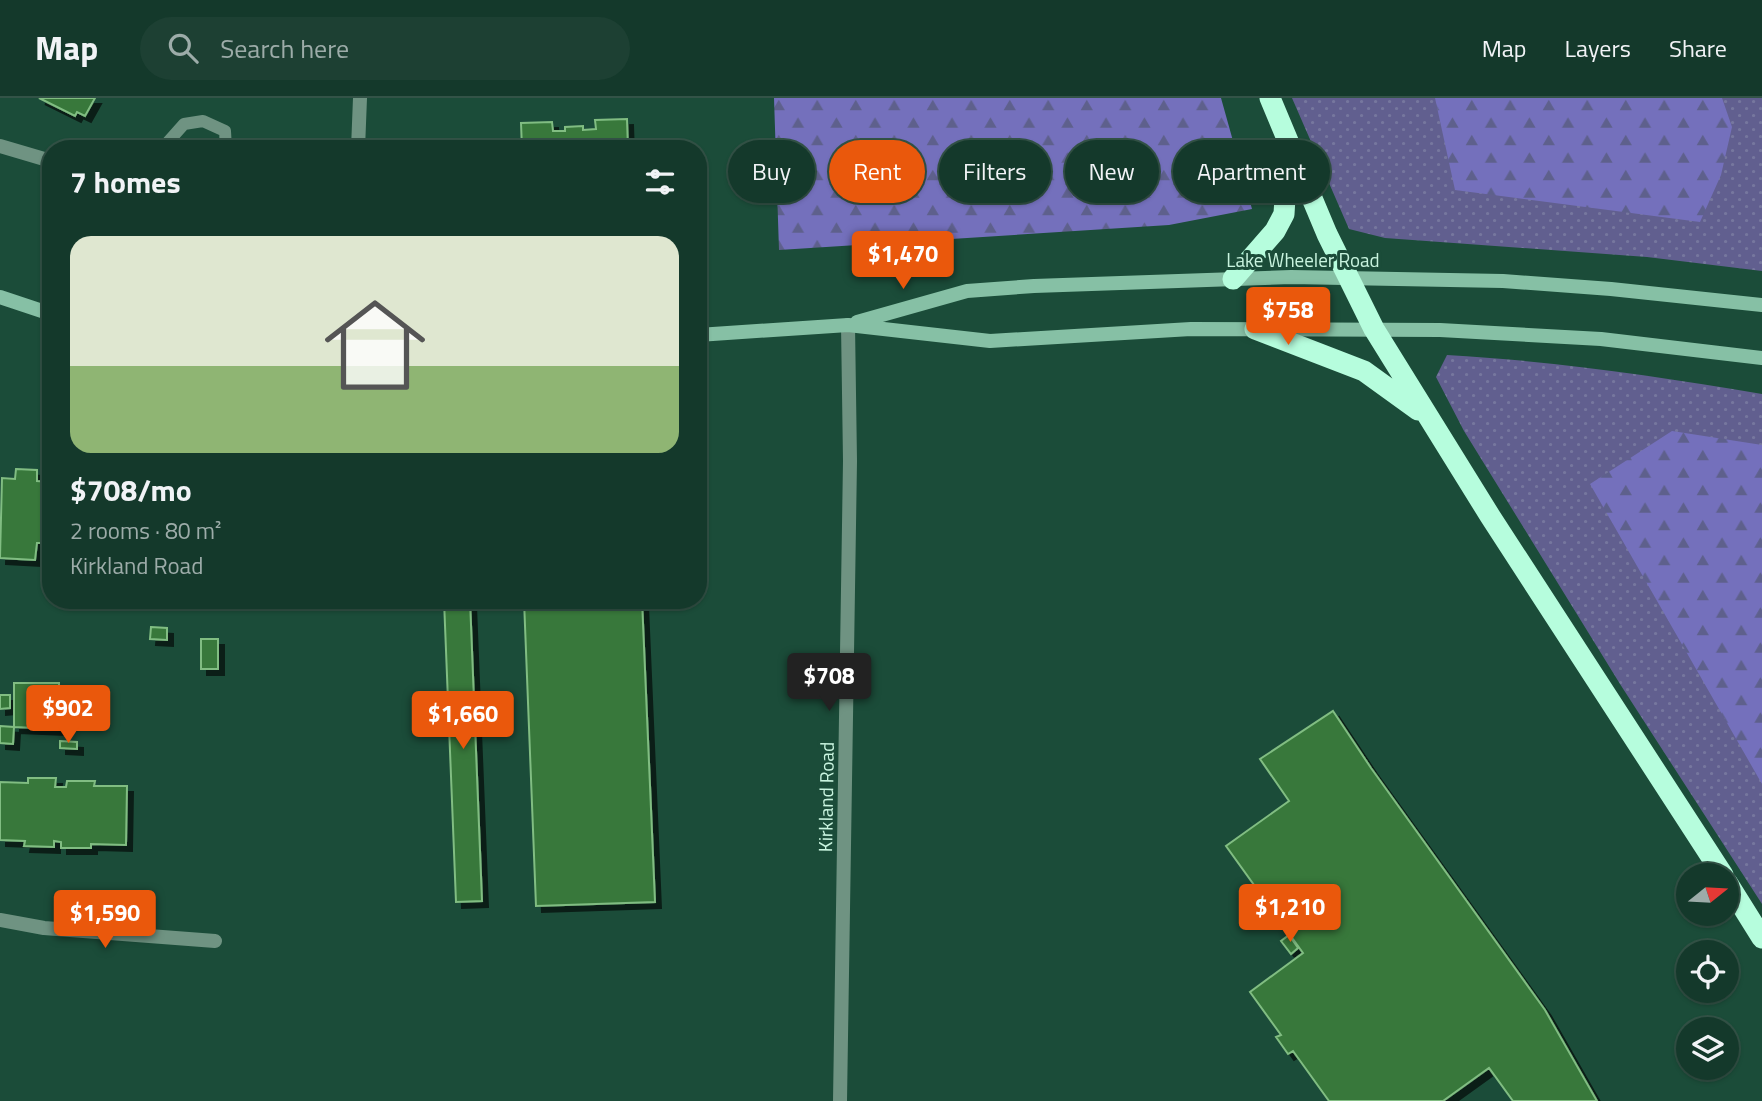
<!DOCTYPE html>
<html lang="en">
<head>
<meta charset="utf-8">
<style>
  :root { --surface:#14392b; --page:#1d4033; --text:#f1f3f6; --muted:#9daca9; --line:#335347; --accent:#ea580c }
  body { margin:0; font-family:"Titillium Web",sans-serif; background:var(--page); color:var(--text); height:100vh; display:flex; flex-direction:column; font-size:26px; white-space:nowrap }
  * { box-sizing:border-box; margin:0 }
  p { font-size:23px; color:var(--muted) }
  .icon { flex:none; width:38px; height:38px; fill:none; stroke:currentColor; stroke-width:2; stroke-linecap:round; stroke-linejoin:round }
  .map { position:relative; flex:1; overflow:hidden }
  .panel { position:absolute; left:42px; top:42px; width:665px; height:469px; display:flex; flex-direction:column; background:var(--surface); border-radius:28px; box-shadow:0 2px 5px #0004,0 0 0 2px var(--line) }
  .panel>* { flex:none }
  .top-card { position:absolute; left:728px; top:42px; width:665px; height:63px; display:flex; gap:14px }
  .needle { width:46px; rotate:72deg }
  .fabs { position:absolute; left:1676px; top:765px; display:grid; gap:14px }
  .fabs a { display:grid; place-items:center; width:63px; height:63px; border-radius:50%; background:var(--surface); box-shadow:0 2px 5px #0004,0 0 0 2px var(--line); font-size:35px }
  .price { position:absolute; translate:-50% -60px; padding:0 16px; border-radius:7px; background:var(--accent); color:#fff; font-size:23px; line-height:46px; filter:drop-shadow(0 2px 4px #0008) }
  .price::after { content:''; position:absolute; left:50%; top:42px; width:21px; height:16px; margin-left:-10px; background:inherit; clip-path:polygon(0 0,100% 0,50% 100%) }
  .price.selected { background:#222; color:#fff }
  ul { padding:0; list-style:none }
  li { display:grid; align-content:center; gap:14px; height:371px; padding:0 28px }
  li+li { border-top:2px solid var(--line) }
  li span { display:grid; place-items:center; height:217px; border-radius:21px; color:#555 }
  li>.icon { margin-inline-start:auto }
  span .icon { width:126px; height:126px; fill:#fffc; stroke-width:1 }
  li b { font-size:30px }
  h2 { display:flex; justify-content:space-between; align-items:center; height:84px; padding:0 28px; font-size:30px }
  .tag { padding:0 24px; border-radius:32px; background:var(--surface); box-shadow:0 2px 5px #0004,0 0 0 2px var(--line); font-size:24px; line-height:63px }
  .tag.selected { background:var(--accent); color:#fff }
  header { display:flex; align-items:center; gap:42px; box-sizing:border-box; height:98px; padding:0 35px; background:var(--surface); border-bottom:2px solid var(--line) }
  header strong { font-size:33px }
  nav { display:flex; gap:38px; margin-inline-start:auto; font-size:24px }
  .search { width:490px; height:63px; background:var(--page); display:flex; align-items:center; gap:18px; box-sizing:border-box; padding:0 24px; border-radius:38px; color:var(--muted); font-size:26px }
  .map>svg:first-child { display:block }
  .grass { fill:url(#grass-dots) }
  .forest { fill:url(#forest-firs) }
  .building { fill:#37783b; stroke:#81bd82; stroke-width:2; filter:url(#shadow) }
  .lines { fill:none; stroke-linecap:round; stroke-linejoin:round }
  .service { stroke:#6f9382; stroke-width:12 }
  .minor { stroke:#6f9382; stroke-width:14 }
  .secondary { stroke:#86c0a5; stroke-width:14 }
  .motorway { stroke:#b6fddd; stroke-width:21 }
  .labels { text-anchor:middle; stroke-width:6; stroke-linejoin:round; paint-order:stroke }
  .street-label { font-size:19px; fill:#c9f4df; stroke:#1b4c39 }
</style>
</head>
<body>
<header>
<strong>Map</strong>
<div class="search"><svg class="icon" aria-label="search" viewBox="0 0 24 24"><circle cx="10" cy="10" r="6"/><path d="M15 15l6 6"/></svg>Search here</div>
<nav><a>Map</a><a>Layers</a><a>Share</a></nav>
</header>
<div class="map">
<svg width="1762" height="1003" viewBox="0 0 1762 1003">
  <defs>
    <pattern id="grass-dots" width="8" height="8" patternUnits="userSpaceOnUse" patternTransform="scale(1.75)"><rect width="8" height="8" fill="#615f8f"/><path d="M2 2h.1M6 6h.1" fill="none" stroke="#76779e" stroke-width="1.8" stroke-linecap="round"/></pattern>
    <pattern id="forest-firs" width="22" height="20" patternUnits="userSpaceOnUse" patternTransform="scale(1.75)"><rect width="22" height="20" fill="#7470bc"/><path d="M5 1l3.5 6h-7zM16 11l3.5 6h-7z" fill="#5e608c"/></pattern>
    <filter id="shadow"><feDropShadow dx="6" dy="6" stdDeviation="0" flood-color="#0009"/></filter>
  </defs>
  <rect width="100%" height="100%" fill="#1b4c39"/>
  <!-- grass -->
  <path class="grass" d="M 1292,0 L 1762,0 L 1762,173 L 1647,159 L 1385,140 L 1349,131 Z
    M 1447,257 C 1552,263 1658,278 1762,296 L 1762,806 L 1620,586 L 1464,333 L 1436,279 Z"/>
  <!-- forest -->
  <path class="forest" d="M 774,0 L 1221,0 L 1252,111 L 1169,127 L 779,152 Z
    M 1435,0 L 1722,0 L 1732,29 L 1721,77 L 1700,124 L 1455,92 Z
    M 1672,333 L 1762,347 L 1762,686 L 1590,386 Z"/>
  <!-- building -->
  <path class="building" d="M 39,0 L 95,0 L 85,18 L 77,14 L 75,18 Z
    M 627,21 L 628,51 L 522,51 L 521,25 L 552,24 L 553,33 L 565,33 L 565,29 L 583,28 L 583,32 L 596,31 L 595,22 Z
    M 16,371 L 37,372 L 37,383 L 51,384 L 50,445 L 37,445 L 35,462 L 0,460 L 2,380 L 15,381 Z
    M 444,502 L 470,502 L 482,803 L 456,804 Z
    M 524,502 L 642,502 L 655,804 L 536,808 Z
    M 151,529 L 167,530 L 167,542 L 150,541 Z
    M 201,541 L 218,541 L 218,571 L 201,571 Z
    M 14,585 L 59,585 L 59,631 L 14,629 Z
    M 0,597 L 10,597 L 10,610 L 0,611 Z
    M 1333,613 L 1371,670 L 1545,912 L 1597,1003 L 1513,1003 L 1489,970 L 1443,1003 L 1329,1003 L 1293,953 L 1288,956 L 1276,939 L 1281,937 L 1250,894 L 1303,855 L 1226,748 L 1289,703 L 1260,661 Z
    M 0,628 L 14,629 L 13,646 L 0,645 Z
    M 60,643 L 77,644 L 77,651 L 60,650 Z
    M 28,680 L 56,680 L 55,689 L 66,689 L 67,683 L 95,683 L 94,688 L 127,688 L 126,747 L 91,746 L 91,750 L 61,750 L 61,744 L 54,743 L 54,749 L 24,748 L 25,743 L 0,742 L 0,684 L 28,685 Z
    M 1289,837 L 1298,850 L 1291,856 L 1281,843 Z"/>
  <g class="lines">
    <!-- service -->
    <path class="service" d="M 167,51 L 168,44 L 184,26 L 203,23 L 225,33 L 226,51"/>
    <!-- minor -->
    <path class="minor" d="M 0,48 L 51,63
      M 358,51 L 360,0
      M 0,822 L 44,830 L 215,843
      M 840,1003 L 850,363 L 848,227"/>
    <!-- secondary -->
    <path class="secondary" d="M 0,199 L 51,216
      M 857,224 L 967,193 L 1034,188 L 1291,179 L 1503,183 L 1611,191 L 1762,207
      M 698,237 L 848,227 L 990,243 L 1191,231 L 1440,232 L 1601,241 L 1762,260"/>
    <!-- motorway -->
    <path class="motorway" d="M 1270,0 L 1327,136 L 1374,231 L 1490,418 L 1723,777
      M 1233,181 L 1275,133 L 1284,116 L 1288,51
      M 1255,231 L 1364,273 L 1418,312
      M 1727,784 L 1762,840"/>
  </g>
  <g class="labels">
    <!-- street labels -->
    <g class="street-label">
      <text x="1303" y="169">Lake Wheeler Road</text>
      <text transform="translate(826 699) rotate(-89)" y="7">Kirkland Road</text>
    </g>
  </g>
</svg>
<div class="fabs">
<a><svg class="needle" viewBox="-14 -14 28 28"><path d="M0-13l5 13h-10z" fill="#e53935"/><path d="M0 13l5-13h-10z" fill="#9daca9"/></svg></a>
<a><svg class="icon" aria-label="locate" viewBox="0 0 24 24"><circle cx="12" cy="12" r="6"/><path d="M12 2v4M12 18v4M2 12h4M18 12h4"/></svg></a>
<a><svg class="icon" aria-label="layers" viewBox="0 0 24 24"><path d="M12 4l9 5-9 5-9-5zM3 14l9 5 9-5"/></svg></a>
</div>
<b class="price" style="left:903px;top:193px">$1,470</b>
<b class="price" style="left:1288px;top:249px">$758</b>
<b class="price selected" style="left:829px;top:615px">$708</b>
<b class="price" style="left:68px;top:647px">$902</b>
<b class="price" style="left:463px;top:653px">$1,660</b>
<b class="price" style="left:1290px;top:846px">$1,210</b>
<b class="price" style="left:105px;top:852px">$1,590</b>
<div class="top-card">
<a class="tag">Buy</a>
<a class="tag selected">Rent</a>
<a class="tag">Filters</a>
<a class="tag">New</a>
<a class="tag">Apartment</a>
</div>
<section class="panel">
<h2>7 homes<svg class="icon" aria-label="filters" viewBox="0 0 24 24"><path d="M4 7h16M4 17h16"/><circle cx="9" cy="7" r="2"/><circle cx="15" cy="17" r="2"/></svg></h2>
<ul>
<li><span style="background:linear-gradient(#dfe7d0 60%,#8fb573 0)"><svg class="icon" aria-label="home" viewBox="0 0 24 24"><path d="M3 11l9-7 9 7M6 9v11h12V9"/></svg></span><div><b>$708/mo</b><p>2 rooms · 80 m²</p><p>Kirkland Road</p></div></li>
</ul>
</section>
</div>
</body>
</html>
